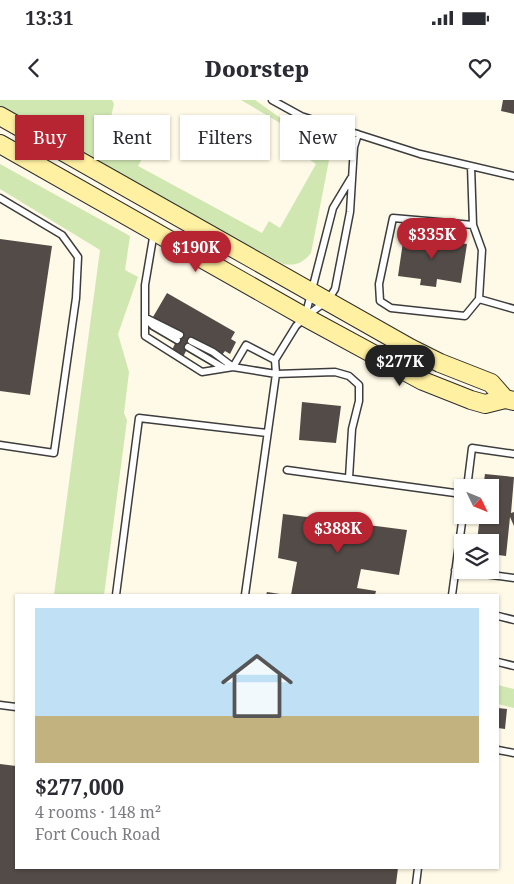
<!DOCTYPE html>
<html lang="en">
<head>
<meta charset="utf-8">
<style>
  :root { --surface:#fff; --page:#f7f7f7; --text:#2b2b33; --muted:#7c7c81; --line:#e1e1e2; --accent:#b72432 }
  body { margin:0; font-family:"Noto Serif",serif; background:var(--page); color:var(--text); height:100vh; display:flex; flex-direction:column; font-size:19px; white-space:nowrap }
  * { box-sizing:border-box; margin:0 }
  p { font-size:16px; color:var(--muted) }
  .icon { flex:none; width:28px; height:28px; fill:none; stroke:currentColor; stroke-width:2; stroke-linecap:round; stroke-linejoin:round }
  .map { position:relative; flex:1; overflow:hidden }
  .panel { position:absolute; left:15px; top:494px; width:484px; height:275px; display:flex; flex-direction:column; background:var(--surface); border-radius:0px; box-shadow:0 1px 4px #0004 }
  .panel>* { flex:none }
  .banner { position:absolute; left:15px; top:15px; width:485px; height:45px; display:flex; gap:10px }
  .needle { width:32px; rotate:133deg }
  .tools { position:absolute; left:454px; top:379px; display:grid; gap:10px }
  .tools a { display:grid; place-items:center; width:45px; height:45px; border-radius:0px; background:var(--surface); box-shadow:0 1px 4px #0004; font-size:25px }
  .price { position:absolute; translate:-50% -42px; padding:0 11px; border-radius:18px; background:var(--accent); color:#fff; font-size:16px; line-height:32px; filter:drop-shadow(0 1px 2px #0008) }
  .price::after { content:''; position:absolute; left:50%; top:30px; width:15px; height:11px; margin-left:-8px; background:inherit; clip-path:polygon(0 0,100% 0,50% 100%) }
  .price.current { background:#222; color:#fff }
  ul { padding:0; list-style:none }
  li { display:grid; align-content:center; gap:10px; height:265px; padding:0 20px }
  li+li { border-top:1px solid var(--line) }
  li span { display:grid; place-items:center; height:155px; border-radius:0px; color:#555 }
  li>.icon { margin-inline-start:auto }
  span .icon { width:90px; height:90px; fill:#fffc; stroke-width:1 }
  li b { font-size:21px }
  .pill { padding:0 18px; border-radius:0px; background:var(--surface); box-shadow:0 1px 4px #0004; font-size:18px; line-height:45px }
  .pill.current { background:var(--accent); color:#fff }
  .status { display:flex; justify-content:space-between; align-items:center; height:35px; padding:0 25px; background:var(--surface); direction:ltr }
  .status svg { height:14px; fill:currentColor }
  header { display:flex; justify-content:space-between; align-items:center; height:65px; padding:0 20px; background:var(--surface); font-size:22px; font-weight:800 }
  .map>svg:first-child { display:block }
  .green { fill:#d0e7b2 }
  .building { fill:#524b47 }
  .lines { fill:none; stroke-linecap:round; stroke-linejoin:round }
  .lane-casing { stroke:#3d3d3d; stroke-width:9 }
  .secondary-casing { stroke:#2c2c2c; stroke-width:20 }
  .lane { stroke:#fff; stroke-width:6 }
  .secondary { stroke:#fff0a2; stroke-width:18 }
</style>
</head>
<body>
<div class="status"><b>13:31</b><svg viewBox="0 0 49 12"><path d="M0 12V9h3v3zM5 12V6h3v6zM10 12V3h3v9zM15 12V0h3v12zM26 1h20v11H26zM47 4h2v5h-2z"/></svg></div>
<header><svg class="icon" aria-label="back" viewBox="0 0 24 24"><path d="M15 5l-7 7 7 7"/></svg>Doorstep<svg class="icon" aria-label="heart" viewBox="0 0 24 24"><path d="M12 20l-8-8c-3-5 5-10 8-4 3-6 11-1 8 4z"/></svg></header>
<div class="map">
<svg width="514" height="784" viewBox="0 0 514 784">
  <rect width="100%" height="100%" fill="#fff9e7"/>
  <!-- green -->
  <path class="green" d="M 0,0 L 112,0 L 114,4 L 111,17 L 139,21 L 134,48 L 144,55 L 138,66 L 262,133 L 269,121 L 280,128 L 316,64 L 307,58 L 309,40 L 241,0 L 255,0 L 279,17 L 322,37 L 328,45 L 330,55 L 311,153 C 303,163 296,166 283,164 L 228,134 L 0,6 Z
    M 0,64 L 130,136 L 125,170 L 138,177 L 118,234 L 129,272 L 124,313 L 127,320 L 104,495 L 54,495 L 100,150 L 0,89 Z
    M 498,585 L 514,589 L 514,608 L 498,604 Z"/>
  <!-- building -->
  <path class="building" d="M 503,0 L 514,0 L 514,14 L 501,11 Z
    M 404,135 L 467,144 L 461,183 L 437,179 L 436,187 L 420,185 L 421,179 L 398,176 Z
    M 0,139 L 52,146 L 30,295 L 0,291 Z
    M 167,193 L 235,232 L 231,239 L 236,242 L 230,254 L 225,251 L 222,255 L 191,241 L 183,257 L 172,250 L 180,233 L 153,217 Z
    M 302,302 L 341,306 L 336,343 L 299,340 Z
    M 485,374 L 514,377 L 511,413 L 514,412 L 514,426 L 510,417 L 506,456 L 490,454 L 490,442 L 477,442 L 480,415 L 490,415 L 490,388 L 483,388 Z
    M 283,414 L 407,430 L 399,475 L 361,469 L 357,488 L 376,491 L 375,495 L 291,495 L 297,462 L 278,458 Z
    M 267,492 L 280,494 L 279,495 L 266,495 Z
    M 498,608 L 507,609 L 505,629 L 498,628 Z
    M 0,664 L 16,666 L 16,768 L 398,768 L 396,784 L 0,784 Z"/>
  <g class="lines">
    <!-- lane casing -->
    <g class="lane-casing">
      <path id="lane" d="M 272,0 L 301,16 L 420,54 L 514,76
        M 471,66 L 473,125 L 393,118 L 379,184 L 380,201 L 391,208 L 465,216 L 479,199 L 482,150 L 473,125
        M 0,98 L 62,135 L 78,157 L 76,198 L 54,353 L 0,345
        M 154,132 L 145,185 L 145,236 L 202,272 L 233,267 L 276,274 L 335,272 L 349,276 L 359,285 L 359,301 L 352,329 L 349,378
        M 479,199 L 514,209
        M 305,217 L 333,108 L 351,78
        M 145,218 L 153,226 L 177,240
        M 148,219 L 180,235
        M 191,241 L 213,252 L 233,267
        M 188,247 L 222,267
        M 233,267 L 246,245 L 275,260
        M 287,370 L 462,394
        M 467,388 L 472,348 L 514,354
        M 455,470 L 514,478
        M 116,495 L 139,318 L 267,333
        M 245,495 L 276,274 L 275,260 L 296,226 L 305,217 L 328,200 L 335,189 L 350,112 L 354,47 L 358,34
        M 452,495 L 463,415
        M 498,516 L 514,520
        M 498,562 L 514,566
        M 0,605 L 16,607
        M 498,650 L 514,653
        M 416,784 L 418,768"/>
    </g>
    <!-- secondary casing -->
    <g class="secondary-casing">
      <path id="secondary" d="M 0,16 L 410,248 L 440,263 L 491,283 L 505,299
        M 0,44 L 305,217 L 423,281 L 471,300 L 485,304 L 505,299 L 514,301"/>
    </g>
    <!-- lane -->
    <use href="#lane" class="lane"/>
    <!-- secondary -->
    <use href="#secondary" class="secondary"/>
  </g>
</svg>
<div class="tools">
<a><svg class="needle" viewBox="-14 -14 28 28"><path d="M0-13l5 13h-10z" fill="#e53935"/><path d="M0 13l5-13h-10z" fill="#7c7c81"/></svg></a>
<a><svg class="icon" aria-label="layers" viewBox="0 0 24 24"><path d="M12 4l9 5-9 5-9-5zM3 14l9 5 9-5"/></svg></a>
</div>
<b class="price" style="left:432px;top:160px">$335K</b>
<b class="price" style="left:196px;top:173px">$190K</b>
<b class="price current" style="left:400px;top:287px">$277K</b>
<b class="price" style="left:338px;top:454px">$388K</b>
<div class="banner">
<a class="pill current">Buy</a>
<a class="pill">Rent</a>
<a class="pill">Filters</a>
<a class="pill">New</a>
</div>
<section class="panel">
<ul>
<li><span style="background:linear-gradient(#bfe0f5 70%,#c2b280 0)"><svg class="icon" aria-label="home" viewBox="0 0 24 24"><path d="M3 11l9-7 9 7M6 9v11h12V9"/></svg></span><div><b>$277,000</b><p>4 rooms · 148 m²</p><p>Fort Couch Road</p></div></li>
</ul>
</section>
</div>
</body>
</html>
